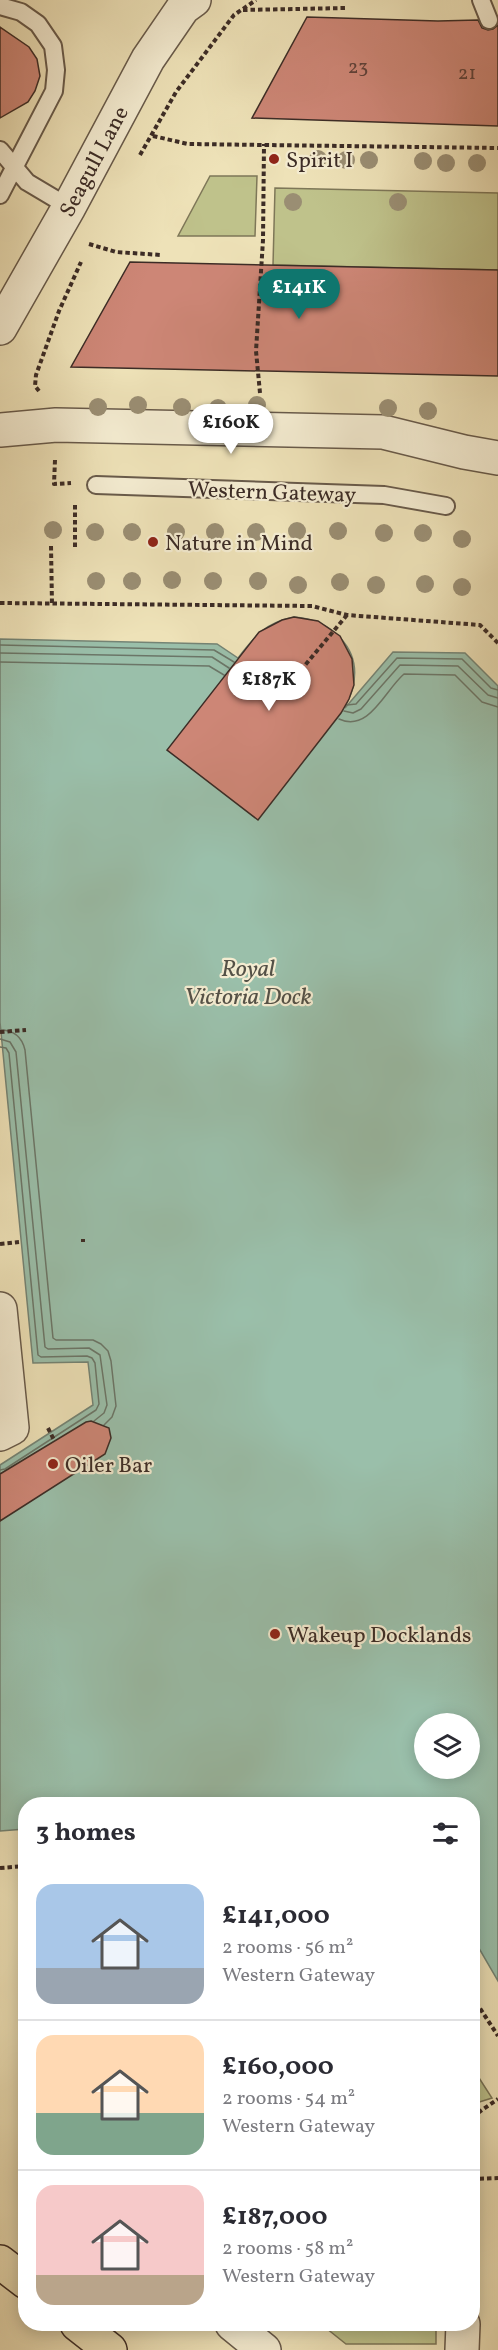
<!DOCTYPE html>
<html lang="en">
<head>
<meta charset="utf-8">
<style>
  :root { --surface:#fff; --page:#f2f2f3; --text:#2b2b33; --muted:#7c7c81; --line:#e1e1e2; --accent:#0f766e }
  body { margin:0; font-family:Vollkorn,serif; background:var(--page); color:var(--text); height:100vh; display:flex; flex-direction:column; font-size:22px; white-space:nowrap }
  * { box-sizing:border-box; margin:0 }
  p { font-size:20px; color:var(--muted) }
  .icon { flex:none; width:33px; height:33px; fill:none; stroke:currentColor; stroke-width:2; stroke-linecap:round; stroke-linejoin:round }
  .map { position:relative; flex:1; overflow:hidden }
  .details { position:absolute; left:18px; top:1797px; width:462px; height:534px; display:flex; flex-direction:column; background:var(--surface); border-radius:24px; box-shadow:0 3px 15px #0003 }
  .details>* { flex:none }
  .tools { position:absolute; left:414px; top:1713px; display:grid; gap:12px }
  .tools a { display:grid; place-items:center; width:66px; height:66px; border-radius:50%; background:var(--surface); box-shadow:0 3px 15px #0003; font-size:30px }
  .price { position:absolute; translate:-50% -51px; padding:0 14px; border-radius:21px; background:#fff; color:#222; font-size:20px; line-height:39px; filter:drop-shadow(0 2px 3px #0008) }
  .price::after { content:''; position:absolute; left:50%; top:36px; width:18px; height:14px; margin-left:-9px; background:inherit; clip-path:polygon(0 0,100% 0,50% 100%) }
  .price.selected { background:var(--accent); color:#fff }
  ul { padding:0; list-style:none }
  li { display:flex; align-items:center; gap:18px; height:150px; padding:0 18px }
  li+li { border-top:2px solid var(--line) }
  li span { display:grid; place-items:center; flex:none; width:168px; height:120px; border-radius:18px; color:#555 }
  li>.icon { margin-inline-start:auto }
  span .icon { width:72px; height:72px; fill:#fffc; stroke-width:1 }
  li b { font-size:26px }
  h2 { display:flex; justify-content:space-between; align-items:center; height:72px; padding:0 18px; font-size:26px }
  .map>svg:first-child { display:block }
  .green { fill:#bfc28b; stroke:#7e7758; stroke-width:1.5 }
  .water { fill:#9abfaa; stroke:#748475; stroke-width:1.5; fill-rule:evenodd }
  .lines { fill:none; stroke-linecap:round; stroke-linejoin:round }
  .shore { stroke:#6b7668; stroke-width:1.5 }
  .building { fill:#cd8676; stroke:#3c2c26; stroke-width:1.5 }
  .lane-casing { stroke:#685a4a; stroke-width:20 }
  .street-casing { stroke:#685a4a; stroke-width:36 }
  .primary-casing { stroke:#3c2c26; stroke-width:36 }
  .path { stroke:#3c2c26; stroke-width:4; stroke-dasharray:4.5 3; stroke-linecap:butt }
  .lane { stroke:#f4ecd1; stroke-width:16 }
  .street { stroke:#f4ecd1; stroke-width:33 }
  .primary { stroke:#eee2b8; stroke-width:33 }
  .tree { fill:#9a8e73 }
  .poi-dot { fill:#8f2418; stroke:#f4ecd1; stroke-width:2 }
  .labels { text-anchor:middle; stroke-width:4.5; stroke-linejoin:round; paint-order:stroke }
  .number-label { font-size:20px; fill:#60423a }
  .poi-label { font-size:22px; fill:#3c2c26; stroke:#f4ecd1; text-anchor:start }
  .street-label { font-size:22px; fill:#3c2c26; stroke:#f4ecd1 }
  .water-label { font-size:24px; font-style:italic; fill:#545147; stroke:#f4ecd1 }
</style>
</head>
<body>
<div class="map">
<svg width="498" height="2350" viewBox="0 0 498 2350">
  <rect width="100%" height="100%" fill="#eee2b8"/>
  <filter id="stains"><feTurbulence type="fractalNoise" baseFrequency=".00333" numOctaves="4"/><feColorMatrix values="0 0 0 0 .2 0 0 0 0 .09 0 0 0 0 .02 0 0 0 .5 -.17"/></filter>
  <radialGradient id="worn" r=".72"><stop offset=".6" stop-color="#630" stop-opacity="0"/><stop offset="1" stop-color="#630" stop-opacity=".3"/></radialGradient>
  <!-- green -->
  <path class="green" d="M 210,176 L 257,176 L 255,236 L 178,236 Z
    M 275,188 L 498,193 L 498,270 L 273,265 Z
    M 472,2067 L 492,2098 L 473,2104 L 472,2104 Z
    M 321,2324 L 436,2324 L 436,2344 L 346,2344 Z"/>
  <!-- water -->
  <path class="water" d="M 294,617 C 330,619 362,648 353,686 C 352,694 347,701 345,708 L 393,652 L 465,653 L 498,686 L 498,1981 L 473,1938 L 472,1804 L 26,1804 L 25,1829 L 0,1831 L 0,1465 L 93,1405 L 88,1362 L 33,1363 L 0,1022 L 0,639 L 217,644 L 238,658 C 256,635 265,623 294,617 ZM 424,1724 L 470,1724 L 470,1768 L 424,1768 Z"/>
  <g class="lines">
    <!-- shore -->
    <path class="shore" d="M 0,645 L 214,650 L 234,662
      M 0,653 L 212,657 L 229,668
      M 0,662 L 209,666 L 224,675
      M 347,705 L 356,704 L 397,658 L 462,659 L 491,688 L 498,690
      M 344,711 L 353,713 L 361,709 L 400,665 L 458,666 L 488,695 L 498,698
      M 339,719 C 369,733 385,690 404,674 L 455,675 L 482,702 L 498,707
      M 0,1030 C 13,1030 22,1037 25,1050 L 53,1338 L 56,1340 L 93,1340 L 101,1344 L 108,1351 L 111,1361 L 116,1406 L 112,1417 L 104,1425
      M 0,1039 L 10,1042 L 16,1052 L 45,1347 L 48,1349 L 89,1348 L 100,1355 L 107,1405 L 104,1413 L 94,1421
      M 0,1047 L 6,1048 L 9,1053 L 38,1355 L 41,1357 L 87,1356 L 92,1358 L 95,1363 L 99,1404 L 96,1410 L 5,1469 L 0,1470"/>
  </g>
  <!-- building -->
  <path class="building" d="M 307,17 L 438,21 L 478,20 L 482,28 L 488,30 L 493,29 L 498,25 L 498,126 L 252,118 Z
    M 0,27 L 29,47 L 37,59 L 40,76 L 35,91 L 28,102 L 0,118 Z
    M 130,262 L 498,270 L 498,376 L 71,367 Z
    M 294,617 L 318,621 L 340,636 L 352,659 L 354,685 L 349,699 L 341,713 L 258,820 L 167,750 L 259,632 L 282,620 Z
    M 91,1421 L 109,1428 L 111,1438 L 105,1454 L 0,1521 L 0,1474 L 86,1422 Z"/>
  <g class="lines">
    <!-- lane casing -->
    <g class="lane-casing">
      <path id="lane" d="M 481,0 L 489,20
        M 0,6 L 21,12 L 38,24 L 53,46 L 56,70 L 54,91 L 0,195
        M 0,150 L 27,182 L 69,207
        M 96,485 L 384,495 L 446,506"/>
    </g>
    <!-- street casing -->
    <g class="street-casing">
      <path id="street" d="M 0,328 L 69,207 L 148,59 L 183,8 L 194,0
        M 0,430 L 56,425 L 383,432 L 464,452 L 498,458
        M 0,1309 L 12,1428 L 0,1434
        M 232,2324 L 264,2350
        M 462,2350 L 463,2324"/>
    </g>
    <!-- primary casing -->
    <g class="primary-casing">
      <path id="primary" d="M 0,2262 L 26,2282
        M 77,2324 L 110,2350"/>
    </g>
    <!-- path -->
    <path class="path" d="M 243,10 L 346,8
      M 153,136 L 188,144 L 498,148
      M 140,155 L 176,92 L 234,15 L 256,0
      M 89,244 L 116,252 L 161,255
      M 39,391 L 35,386 L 36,375 L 59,311 L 81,262
      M 260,393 L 256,351 L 263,240 L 264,144
      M 55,460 L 54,484 L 71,483
      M 51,546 L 52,605
      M 75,547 L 75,503
      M 0,603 L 312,606 L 347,615 L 480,625 L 498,643
      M 296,676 L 347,615
      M 0,1032 L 26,1030
      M 83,1239 L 83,1242
      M 0,1244 L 19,1242
      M 48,1428 L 54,1440
      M 0,1868 L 26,1866
      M 472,1996 L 498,2036
      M 472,2117 L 498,2099
      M 472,2179 L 498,2178"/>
    <!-- lane -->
    <use href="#lane" class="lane"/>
    <!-- street -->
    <use href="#street" class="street"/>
    <!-- primary -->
    <use href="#primary" class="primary"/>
  </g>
  <!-- trees -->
  <g class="tree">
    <circle cx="318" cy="159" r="9"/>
    <circle cx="346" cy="160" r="9"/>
    <circle cx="369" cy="160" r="9"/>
    <circle cx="423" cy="161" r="9"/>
    <circle cx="446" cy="163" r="9"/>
    <circle cx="477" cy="163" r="9"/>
    <circle cx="293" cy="202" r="9"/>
    <circle cx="398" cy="202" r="9"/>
    <circle cx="138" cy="405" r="9"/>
    <circle cx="257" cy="405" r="9"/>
    <circle cx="98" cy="407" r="9"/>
    <circle cx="182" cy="407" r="9"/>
    <circle cx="218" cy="408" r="9"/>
    <circle cx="388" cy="408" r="9"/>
    <circle cx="428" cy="411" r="9"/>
    <circle cx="53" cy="530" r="9"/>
    <circle cx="297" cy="531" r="9"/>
    <circle cx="338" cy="531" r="9"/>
    <circle cx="95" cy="532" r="9"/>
    <circle cx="132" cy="532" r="9"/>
    <circle cx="176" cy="532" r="9"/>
    <circle cx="215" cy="532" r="9"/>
    <circle cx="256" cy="532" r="9"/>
    <circle cx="384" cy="533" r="9"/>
    <circle cx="423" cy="533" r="9"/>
    <circle cx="462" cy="539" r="9"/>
    <circle cx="172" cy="580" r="9"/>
    <circle cx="96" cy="581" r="9"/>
    <circle cx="132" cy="581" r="9"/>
    <circle cx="213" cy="581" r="9"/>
    <circle cx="258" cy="581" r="9"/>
    <circle cx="340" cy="582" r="9"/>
    <circle cx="425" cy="584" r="9"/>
    <circle cx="298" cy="585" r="9"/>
    <circle cx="376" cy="585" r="9"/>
    <circle cx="462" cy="587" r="9"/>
  </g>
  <!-- markers -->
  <g class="poi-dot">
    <circle cx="274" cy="159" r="6"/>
    <circle cx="153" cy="542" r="6"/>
    <circle cx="53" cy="1464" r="6"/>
    <circle cx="275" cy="1634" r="6"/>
  </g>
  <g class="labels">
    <!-- number labels -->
    <g class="number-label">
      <text x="358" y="73">23</text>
      <text x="467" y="79">21</text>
    </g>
    <!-- poi labels -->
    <g class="poi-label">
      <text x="286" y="167">Spirit I</text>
      <text x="165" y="550">Nature in Mind</text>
      <text x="65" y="1472">Oiler Bar</text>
      <text x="287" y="1642">Wakeup Docklands</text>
    </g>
    <!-- street labels -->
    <g class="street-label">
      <text transform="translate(93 161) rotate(-62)" y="8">Seagull Lane</text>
      <text transform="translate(272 491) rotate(2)" y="8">Western Gateway</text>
    </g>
    <!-- water labels -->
    <g class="water-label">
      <text x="248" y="976">Royal<tspan x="248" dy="28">Victoria Dock</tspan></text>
    </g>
  </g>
  <rect width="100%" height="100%" filter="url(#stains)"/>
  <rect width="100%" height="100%" fill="url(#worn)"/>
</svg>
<div class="tools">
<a><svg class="icon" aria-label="layers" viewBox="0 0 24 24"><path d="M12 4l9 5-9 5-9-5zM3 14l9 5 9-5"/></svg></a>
</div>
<b class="price selected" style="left:299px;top:320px">£141K</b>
<b class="price" style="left:231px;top:455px">£160K</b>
<b class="price" style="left:269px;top:712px">£187K</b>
<section class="details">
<h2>3 homes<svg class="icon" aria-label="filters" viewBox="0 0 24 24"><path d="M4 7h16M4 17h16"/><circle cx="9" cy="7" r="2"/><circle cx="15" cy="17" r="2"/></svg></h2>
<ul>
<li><span style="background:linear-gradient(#a9c7e8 70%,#9aa5b1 0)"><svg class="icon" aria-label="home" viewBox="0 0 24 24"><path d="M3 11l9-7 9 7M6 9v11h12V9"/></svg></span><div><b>£141,000</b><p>2 rooms · 56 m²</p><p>Western Gateway</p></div></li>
<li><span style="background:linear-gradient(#ffd9b3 65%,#7fa58c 0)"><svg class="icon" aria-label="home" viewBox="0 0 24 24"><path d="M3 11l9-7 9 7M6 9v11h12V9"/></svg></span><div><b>£160,000</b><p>2 rooms · 54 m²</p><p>Western Gateway</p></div></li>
<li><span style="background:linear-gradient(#f6c9c9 75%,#b9a48a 0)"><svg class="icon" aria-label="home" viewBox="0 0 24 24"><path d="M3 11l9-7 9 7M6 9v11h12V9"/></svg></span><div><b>£187,000</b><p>2 rooms · 58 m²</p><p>Western Gateway</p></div></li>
</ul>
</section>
</div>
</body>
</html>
